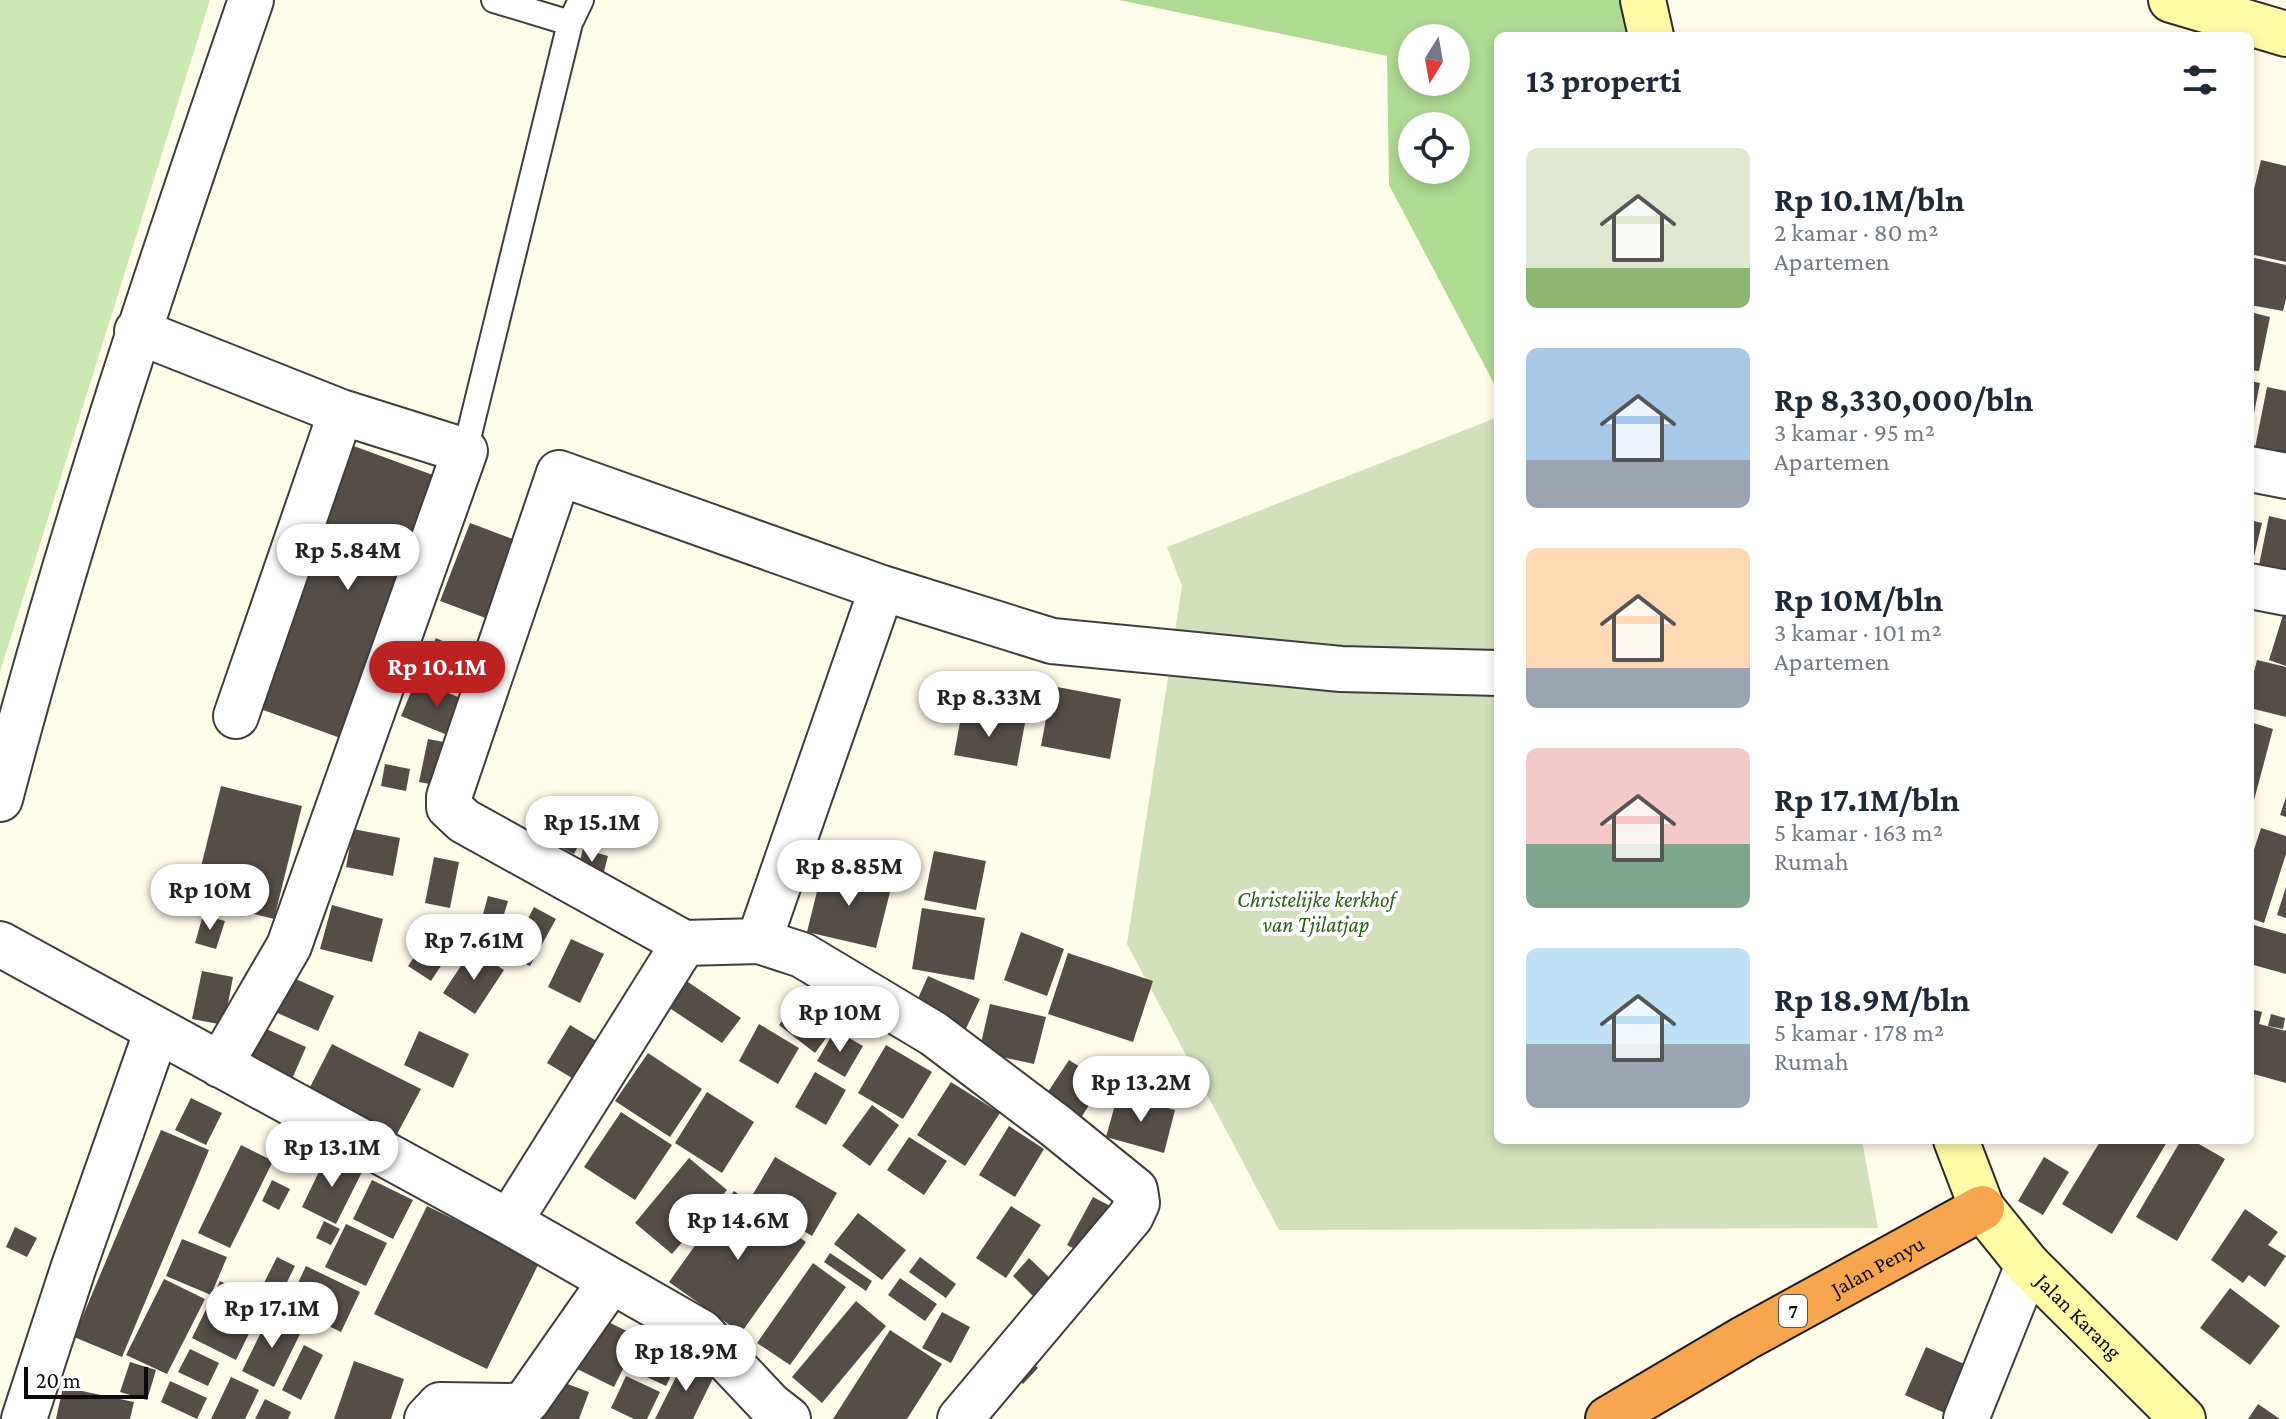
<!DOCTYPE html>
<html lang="id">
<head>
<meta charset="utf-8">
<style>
  :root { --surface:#fff; --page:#f6f6f7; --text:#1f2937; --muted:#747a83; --accent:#bd2222 }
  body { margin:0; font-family:"Crimson Pro",serif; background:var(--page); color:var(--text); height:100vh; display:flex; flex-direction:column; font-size:30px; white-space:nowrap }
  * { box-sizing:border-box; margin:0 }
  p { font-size:26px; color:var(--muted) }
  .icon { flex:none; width:44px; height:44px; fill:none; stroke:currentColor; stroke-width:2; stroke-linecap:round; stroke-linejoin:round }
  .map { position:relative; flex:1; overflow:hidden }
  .panel { position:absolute; left:1494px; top:32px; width:760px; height:1112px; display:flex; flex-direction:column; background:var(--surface); border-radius:12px; box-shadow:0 4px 12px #0003 }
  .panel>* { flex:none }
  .needle { width:52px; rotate:191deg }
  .buttons { position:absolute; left:1398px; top:24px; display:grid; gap:16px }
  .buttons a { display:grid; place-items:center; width:72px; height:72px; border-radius:50%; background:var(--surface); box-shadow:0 4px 12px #0003; font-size:40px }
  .scale { position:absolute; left:24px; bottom:20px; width:124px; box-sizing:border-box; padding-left:8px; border:4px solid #0b0b0b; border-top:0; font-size:22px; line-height:28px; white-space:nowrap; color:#0b0b0b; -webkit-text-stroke:6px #fff; paint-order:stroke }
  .price { position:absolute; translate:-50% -68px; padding:0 18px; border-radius:28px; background:#fff; color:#222; font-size:26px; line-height:52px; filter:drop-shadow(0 2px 4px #0008) }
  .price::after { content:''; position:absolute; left:50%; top:48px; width:24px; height:18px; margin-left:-12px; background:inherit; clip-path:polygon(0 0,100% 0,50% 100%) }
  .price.current { background:var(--accent); color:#fff }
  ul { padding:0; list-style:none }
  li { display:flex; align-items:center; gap:24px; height:200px; padding:0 32px }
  li span { display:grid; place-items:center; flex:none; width:224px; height:160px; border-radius:12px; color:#555 }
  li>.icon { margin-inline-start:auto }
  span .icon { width:96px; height:96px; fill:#fffc; stroke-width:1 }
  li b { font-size:34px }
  h2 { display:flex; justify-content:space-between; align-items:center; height:96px; padding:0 32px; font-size:34px }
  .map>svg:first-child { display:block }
  .green { fill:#cde9b3 }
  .forest { fill:#afda92; fill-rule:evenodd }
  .cemetery { fill:#d2e0bc }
  .building { fill:#544d48 }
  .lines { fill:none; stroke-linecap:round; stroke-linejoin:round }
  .lane-casing { stroke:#3e3e3e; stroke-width:28 }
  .street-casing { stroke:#3e3e3e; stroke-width:48 }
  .secondary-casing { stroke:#2d2d2d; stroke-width:48 }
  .highway-casing { stroke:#1c1c1c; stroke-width:48 }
  .lane { stroke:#fff; stroke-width:24 }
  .street { stroke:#fff; stroke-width:44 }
  .secondary { stroke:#fffaa5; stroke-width:44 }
  .highway { stroke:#f7a54f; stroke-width:44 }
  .labels { text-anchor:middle; stroke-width:8; stroke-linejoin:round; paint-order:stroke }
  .shield { fill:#fff; stroke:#545454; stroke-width:2 }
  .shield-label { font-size:20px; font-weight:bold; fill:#0b0b0b }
  .park-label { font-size:22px; font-style:italic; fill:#26631b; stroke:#fff }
  .street-label { font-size:22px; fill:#0b0b0b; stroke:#fff }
</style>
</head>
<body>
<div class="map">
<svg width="2286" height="1419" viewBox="0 0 2286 1419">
  <rect width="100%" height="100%" fill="#fffcea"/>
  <!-- green -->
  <path class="green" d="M 0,0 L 210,0 L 0,672 Z"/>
  <!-- forest -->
  <path class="forest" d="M 1119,0 L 1624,0 L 1633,36 L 1498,36 L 1498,391 L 1389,185 L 1387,56 ZM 1412,38 L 1456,38 L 1456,82 L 1412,82 ZM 1412,126 L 1456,126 L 1456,170 L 1412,170 Z"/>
  <!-- cemetery -->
  <path class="cemetery" d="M 1498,417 L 1498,1140 L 1862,1140 L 1878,1228 L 1279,1230 L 1127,944 L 1182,586 L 1167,547 Z"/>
  <!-- building -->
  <path class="building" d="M 2261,160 L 2286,166 L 2286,262 L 2250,254 L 2250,206 Z
    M 2250,257 L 2286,265 L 2286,299 L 2283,311 L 2250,305 Z
    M 2250,312 L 2270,317 L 2259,371 L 2250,370 Z
    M 2250,381 L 2260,383 L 2251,428 L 2250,428 Z
    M 2267,387 L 2286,391 L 2286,465 L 2253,458 Z
    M 351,445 L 441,478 L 343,739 L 255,707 Z
    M 2269,516 L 2286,520 L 2286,575 L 2256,580 Z
    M 2250,520 L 2262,523 L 2251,569 L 2250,569 Z
    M 470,523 L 529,545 L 499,623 L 440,601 Z
    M 2283,615 L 2286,616 L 2286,666 L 2269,660 Z
    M 436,638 L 483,660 L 471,687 L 424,665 Z
    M 2257,660 L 2286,667 L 2286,717 L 2250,708 L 2250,687 Z
    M 416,680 L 473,703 L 457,739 L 401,716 Z
    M 1052,686 L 1121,699 L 1110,759 L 1041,746 Z
    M 962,711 L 1025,723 L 1017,766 L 954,755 Z
    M 2250,722 L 2273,729 L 2253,804 L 2250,803 Z
    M 428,739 L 449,743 L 440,786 L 419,782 Z
    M 385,764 L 410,769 L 406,791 L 381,786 Z
    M 221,786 L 302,806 L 274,919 L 193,899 Z
    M 2286,797 L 2286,817 L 2280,815 Z
    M 542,805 L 587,829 L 574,854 L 529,830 Z
    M 2261,828 L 2286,836 L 2286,854 L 2264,923 L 2250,918 L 2250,862 Z
    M 353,829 L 400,838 L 393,876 L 346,867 Z
    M 583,849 L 608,856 L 602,879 L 577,872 Z
    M 934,851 L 986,861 L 976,910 L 924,900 Z
    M 434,857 L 459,862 L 450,908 L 425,903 Z
    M 823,867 L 892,884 L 876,948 L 807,932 Z
    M 2286,887 L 2286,918 L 2277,915 Z
    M 488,896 L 508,901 L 496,941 L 477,936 Z
    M 332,905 L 383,919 L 372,962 L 320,949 Z
    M 534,907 L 556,919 L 530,966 L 509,955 Z
    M 922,908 L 985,918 L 974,980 L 912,969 Z
    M 203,915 L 225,921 L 216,949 L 195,943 Z
    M 2250,924 L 2286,934 L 2286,974 L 2250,964 Z
    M 436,925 L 458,940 L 431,981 L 408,966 Z
    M 1021,932 L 1064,949 L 1047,996 L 1004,980 Z
    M 571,939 L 604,954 L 580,1003 L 548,987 Z
    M 472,949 L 504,970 L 475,1014 L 443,993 Z
    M 1068,953 L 1153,981 L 1133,1042 L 1048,1014 Z
    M 202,971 L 233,977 L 224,1025 L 192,1019 Z
    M 289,976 L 334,996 L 318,1031 L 273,1011 Z
    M 928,976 L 980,999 L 962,1037 L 911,1014 Z
    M 815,977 L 851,1004 L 815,1053 L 779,1025 Z
    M 685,980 L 741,1018 L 722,1043 L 668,1007 Z
    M 990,1004 L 1046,1017 L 1034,1064 L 979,1052 Z
    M 2250,1009 L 2262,1012 L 2259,1024 L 2286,1031 L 2286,1083 L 2250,1073 Z
    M 2271,1014 L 2285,1018 L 2283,1029 L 2268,1026 Z
    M 759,1024 L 799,1048 L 778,1084 L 739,1061 Z
    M 570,1025 L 610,1049 L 587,1087 L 547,1063 Z
    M 262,1027 L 306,1047 L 292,1079 L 247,1058 Z
    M 835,1030 L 863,1046 L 845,1077 L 817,1061 Z
    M 419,1031 L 469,1054 L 453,1088 L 404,1065 Z
    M 332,1044 L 421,1089 L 396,1136 L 308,1091 Z
    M 886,1045 L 932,1072 L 903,1119 L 858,1093 Z
    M 648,1053 L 702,1089 L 670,1137 L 615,1101 Z
    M 1069,1060 L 1104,1082 L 1075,1127 L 1040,1104 Z
    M 815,1072 L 846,1090 L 826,1125 L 795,1107 Z
    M 951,1082 L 1000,1113 L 965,1166 L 917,1135 Z
    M 707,1092 L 754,1122 L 722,1173 L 675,1143 Z
    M 1118,1094 L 1175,1110 L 1164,1153 L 1106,1137 Z
    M 191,1098 L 222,1113 L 206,1145 L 175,1130 Z
    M 872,1105 L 899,1125 L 870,1166 L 842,1146 Z
    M 621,1112 L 672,1145 L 635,1200 L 584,1167 Z
    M 1009,1126 L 1044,1149 L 1015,1197 L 979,1175 Z
    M 161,1130 L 209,1150 L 122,1357 L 74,1337 Z
    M 909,1137 L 947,1161 L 924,1195 L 887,1170 Z
    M 2101,1140 L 2163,1140 L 2167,1142 L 2112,1234 L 2062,1204 Z
    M 2181,1140 L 2192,1140 L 2225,1159 L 2177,1241 L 2136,1217 Z
    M 241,1145 L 273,1161 L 230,1248 L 198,1233 Z
    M 327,1155 L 362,1172 L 336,1224 L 302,1207 Z
    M 775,1157 L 837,1193 L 812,1236 L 750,1199 Z
    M 2044,1157 L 2069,1172 L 2043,1215 L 2018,1201 Z
    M 689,1158 L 727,1190 L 672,1254 L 635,1223 Z
    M 272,1180 L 290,1189 L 279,1210 L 262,1201 Z
    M 372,1180 L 413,1200 L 393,1239 L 353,1219 Z
    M 734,1191 L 806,1242 L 741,1333 L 669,1282 Z
    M 1093,1197 L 1118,1210 L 1092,1258 L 1067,1245 Z
    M 427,1206 L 540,1261 L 487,1369 L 374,1314 Z
    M 1011,1206 L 1041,1225 L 1006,1278 L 976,1258 Z
    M 2245,1209 L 2278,1232 L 2268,1245 L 2286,1256 L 2265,1287 L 2249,1275 L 2243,1283 L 2211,1260 Z
    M 858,1213 L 906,1250 L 882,1280 L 834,1244 Z
    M 324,1221 L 340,1229 L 331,1245 L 316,1238 Z
    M 346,1224 L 387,1243 L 366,1286 L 325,1267 Z
    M 15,1227 L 37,1238 L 27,1257 L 6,1247 Z
    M 182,1239 L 227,1257 L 211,1295 L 166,1276 Z
    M 830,1253 L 872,1281 L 866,1291 L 824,1262 Z
    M 277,1257 L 295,1266 L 276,1304 L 258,1295 Z
    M 920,1257 L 956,1284 L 946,1298 L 909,1272 Z
    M 1029,1258 L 1051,1279 L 1034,1297 L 1013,1276 Z
    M 813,1263 L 846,1287 L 790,1365 L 757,1343 Z
    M 306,1266 L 360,1292 L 341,1332 L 287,1306 Z
    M 900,1278 L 937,1304 L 925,1321 L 888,1295 Z
    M 164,1279 L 205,1299 L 167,1374 L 126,1355 Z
    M 220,1281 L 264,1303 L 236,1360 L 192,1338 Z
    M 2230,1288 L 2280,1326 L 2250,1365 L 2200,1328 Z
    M 856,1301 L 886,1326 L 822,1403 L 792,1377 Z
    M 942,1312 L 970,1327 L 951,1363 L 922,1348 Z
    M 270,1314 L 302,1330 L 274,1387 L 242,1371 Z
    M 598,1317 L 639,1337 L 614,1387 L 573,1367 Z
    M 655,1328 L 687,1343 L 666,1386 L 634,1371 Z
    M 890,1330 L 942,1364 L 907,1419 L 833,1419 Z
    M 304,1345 L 323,1355 L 301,1400 L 282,1390 Z
    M 1926,1347 L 1971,1367 L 1949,1415 L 1905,1395 Z
    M 190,1349 L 219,1363 L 208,1386 L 178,1372 Z
    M 1023,1354 L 1038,1368 L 1023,1384 L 1008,1371 Z
    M 685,1359 L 715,1374 L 693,1419 L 655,1419 Z
    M 354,1361 L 404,1379 L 391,1419 L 334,1419 Z
    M 130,1362 L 156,1370 L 147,1400 L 120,1392 Z
    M 626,1376 L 660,1392 L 647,1419 L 634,1419 L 611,1408 Z
    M 231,1377 L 259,1390 L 245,1419 L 211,1419 Z
    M 554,1379 L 589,1392 L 579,1419 L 539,1419 Z
    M 170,1381 L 207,1398 L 197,1419 L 161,1402 Z
    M 63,1387 L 134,1402 L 130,1419 L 56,1419 Z
    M 265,1399 L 291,1412 L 288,1419 L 255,1419 Z
    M 2258,1404 L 2280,1419 L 2248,1419 Z"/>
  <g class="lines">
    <!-- lane casing -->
    <g class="lane-casing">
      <path id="lane" d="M 494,0 L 570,23
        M 465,451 L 570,23 L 581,0"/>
    </g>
    <!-- street casing -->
    <g class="street-casing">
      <path id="street" d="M 137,331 L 341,412 L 465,451 L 289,946 L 220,1065
        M 2250,469 L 2286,476
        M 2250,586 L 2286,593
        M 236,716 L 341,412
        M 0,799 C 71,528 160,264 251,0
        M 759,941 L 802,955 L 934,1034 L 1056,1126 L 1135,1190 L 1137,1203 L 1131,1216 L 960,1419
        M 684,943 L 464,821 L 449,807 L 449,797 L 559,473 L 882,588 L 1052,641 L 1341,669 L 1498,673
        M 0,944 L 509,1222 L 701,1332 L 770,1405 L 788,1419
        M 509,1222 L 684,943 L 759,941 L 882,588
        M 24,1419 L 73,1269 L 157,1030
        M 427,1419 L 440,1405 L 519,1406 L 527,1401 L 611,1281
        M 1966,1419 L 2028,1265"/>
    </g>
    <!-- secondary casing -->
    <g class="secondary-casing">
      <g id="secondary">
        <path d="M 1643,0 L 1651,36"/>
        <path d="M 2171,0 L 2286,34"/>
        <path id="s1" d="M 1956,1140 L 1982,1208 L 2028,1265 L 2183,1419"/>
      </g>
    </g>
    <!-- highway casing -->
    <g class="highway-casing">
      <g id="highway">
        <path id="s2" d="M 1608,1419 L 1745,1338 L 1982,1208"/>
      </g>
    </g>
    <!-- lane -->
    <use href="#lane" class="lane"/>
    <!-- street -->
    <use href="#street" class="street"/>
    <!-- secondary -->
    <use href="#secondary" class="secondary"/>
    <!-- highway -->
    <use href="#highway" class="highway"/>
  </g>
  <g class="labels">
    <!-- shield labels -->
    <rect class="shield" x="1779" y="1295" width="28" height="32" rx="6"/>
    <g class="shield-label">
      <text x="1793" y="1318">7</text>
    </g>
    <!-- park labels -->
    <g class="park-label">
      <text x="1316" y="907">Christelijke kerkhof<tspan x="1316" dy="25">van Tjilatjap</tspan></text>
    </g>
    <!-- street labels -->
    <g class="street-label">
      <text dy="8" stroke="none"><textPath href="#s2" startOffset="310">Jalan Penyu</textPath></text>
      <text dy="8" stroke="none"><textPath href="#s1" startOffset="218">Jalan Karang</textPath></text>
    </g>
  </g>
</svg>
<div class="buttons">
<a><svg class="needle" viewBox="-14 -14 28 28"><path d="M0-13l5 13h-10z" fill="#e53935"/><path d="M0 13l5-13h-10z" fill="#747a83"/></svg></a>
<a><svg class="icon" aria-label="locate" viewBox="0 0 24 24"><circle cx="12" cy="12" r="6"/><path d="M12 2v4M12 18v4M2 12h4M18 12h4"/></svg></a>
</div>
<div class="scale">20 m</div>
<b class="price" style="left:348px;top:592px">Rp 5.84M</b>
<b class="price current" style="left:437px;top:709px">Rp 10.1M</b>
<b class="price" style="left:989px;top:739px">Rp 8.33M</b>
<b class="price" style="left:592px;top:864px">Rp 15.1M</b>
<b class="price" style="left:849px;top:908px">Rp 8.85M</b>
<b class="price" style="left:210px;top:932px">Rp 10M</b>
<b class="price" style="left:474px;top:982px">Rp 7.61M</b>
<b class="price" style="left:840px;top:1054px">Rp 10M</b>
<b class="price" style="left:1141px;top:1124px">Rp 13.2M</b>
<b class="price" style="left:332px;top:1189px">Rp 13.1M</b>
<b class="price" style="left:738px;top:1262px">Rp 14.6M</b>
<b class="price" style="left:272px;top:1350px">Rp 17.1M</b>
<b class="price" style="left:686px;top:1393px">Rp 18.9M</b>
<section class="panel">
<h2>13 properti<svg class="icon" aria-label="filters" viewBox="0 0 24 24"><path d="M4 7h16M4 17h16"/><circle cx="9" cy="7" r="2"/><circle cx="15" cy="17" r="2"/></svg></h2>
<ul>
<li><span style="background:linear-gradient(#dfe7d0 75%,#8fb573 0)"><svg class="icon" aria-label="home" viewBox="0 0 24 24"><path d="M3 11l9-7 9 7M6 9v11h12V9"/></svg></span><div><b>Rp 10.1M/bln</b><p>2 kamar · 80 m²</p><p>Apartemen</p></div></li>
<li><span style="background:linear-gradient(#a9c7e8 70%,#9aa5b1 0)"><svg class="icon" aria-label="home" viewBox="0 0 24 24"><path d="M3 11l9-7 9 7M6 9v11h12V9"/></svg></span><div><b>Rp 8,330,000/bln</b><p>3 kamar · 95 m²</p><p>Apartemen</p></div></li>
<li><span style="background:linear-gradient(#ffd9b3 75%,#9aa5b1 0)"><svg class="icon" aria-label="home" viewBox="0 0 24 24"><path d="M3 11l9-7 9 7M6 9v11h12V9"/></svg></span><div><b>Rp 10M/bln</b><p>3 kamar · 101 m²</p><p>Apartemen</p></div></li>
<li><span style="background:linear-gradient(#f6c9c9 60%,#7fa58c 0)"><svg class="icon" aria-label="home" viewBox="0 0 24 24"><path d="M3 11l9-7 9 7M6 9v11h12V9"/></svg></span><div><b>Rp 17.1M/bln</b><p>5 kamar · 163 m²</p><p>Rumah</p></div></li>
<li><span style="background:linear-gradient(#bfe0f5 60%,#9aa5b1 0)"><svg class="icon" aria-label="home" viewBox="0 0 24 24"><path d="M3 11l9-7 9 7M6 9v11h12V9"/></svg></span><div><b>Rp 18.9M/bln</b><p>5 kamar · 178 m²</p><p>Rumah</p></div></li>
</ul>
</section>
</div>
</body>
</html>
